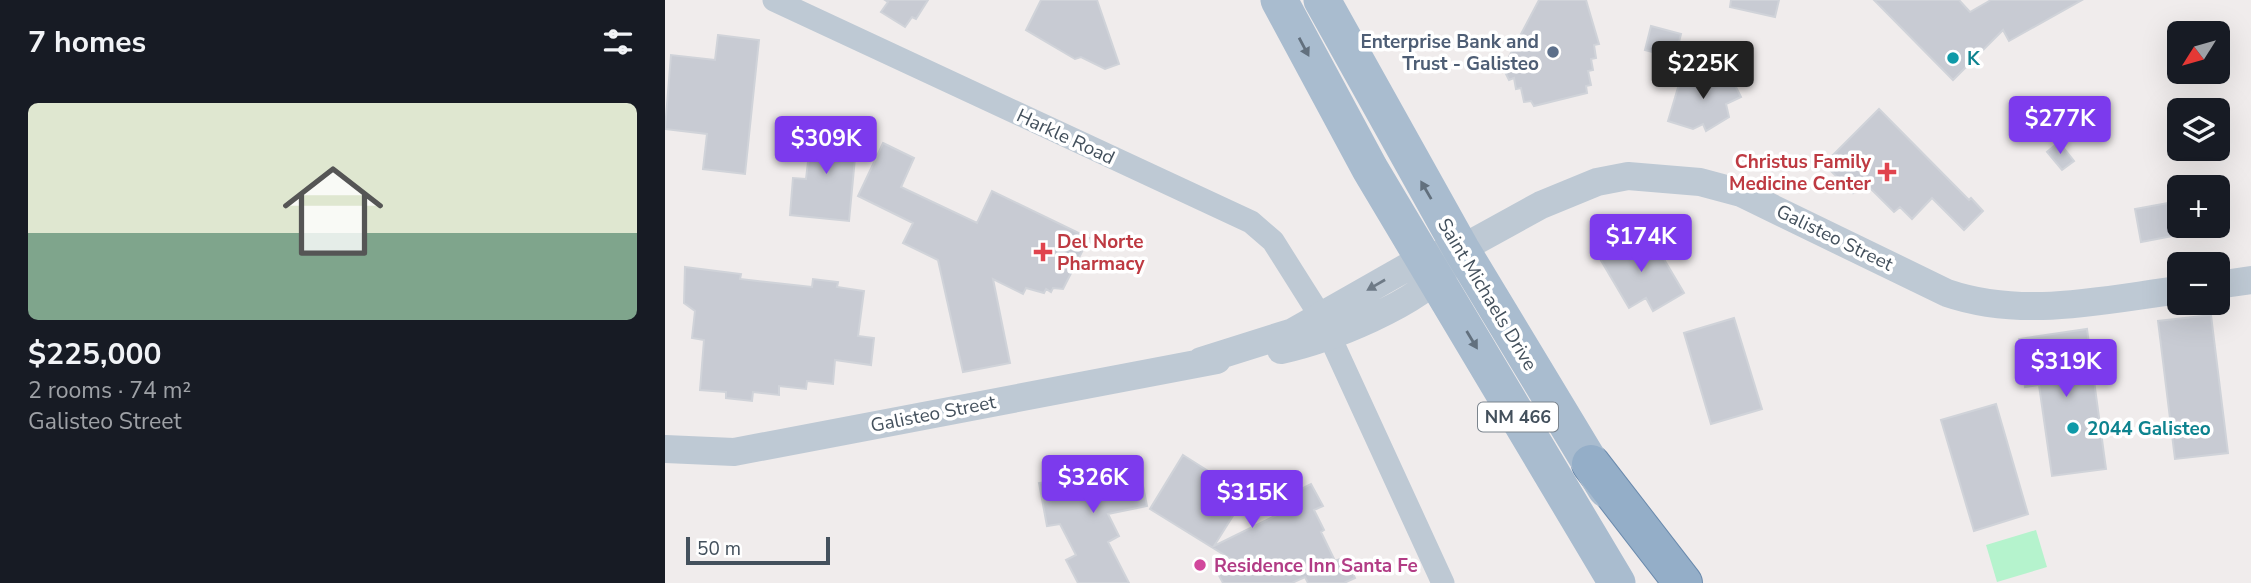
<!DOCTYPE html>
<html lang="en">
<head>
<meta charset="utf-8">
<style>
  :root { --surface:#171b24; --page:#242831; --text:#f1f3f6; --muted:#9ea1a6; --line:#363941; --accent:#7c3aed }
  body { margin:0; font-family:"Nunito Sans",sans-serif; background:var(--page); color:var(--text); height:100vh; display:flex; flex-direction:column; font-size:26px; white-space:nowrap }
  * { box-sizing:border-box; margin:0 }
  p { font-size:23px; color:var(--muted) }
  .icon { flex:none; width:38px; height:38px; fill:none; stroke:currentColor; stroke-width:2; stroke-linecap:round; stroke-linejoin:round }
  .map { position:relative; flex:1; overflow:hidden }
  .panel { display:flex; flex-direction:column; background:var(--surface); width:665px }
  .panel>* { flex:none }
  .needle { width:46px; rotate:233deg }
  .fabs { position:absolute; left:1502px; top:21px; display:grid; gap:14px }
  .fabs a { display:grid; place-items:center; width:63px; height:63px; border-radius:10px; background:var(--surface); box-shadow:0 7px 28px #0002; font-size:35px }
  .scale { position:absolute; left:21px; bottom:18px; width:144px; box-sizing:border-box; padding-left:7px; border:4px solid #43505c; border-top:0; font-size:19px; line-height:24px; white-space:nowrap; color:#43505c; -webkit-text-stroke:5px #fff; paint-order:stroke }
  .price { position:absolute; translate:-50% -60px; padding:0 16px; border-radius:7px; background:var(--accent); color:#fff; font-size:23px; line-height:46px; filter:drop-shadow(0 2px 4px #0008) }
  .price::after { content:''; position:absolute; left:50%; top:42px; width:21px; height:16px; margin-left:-10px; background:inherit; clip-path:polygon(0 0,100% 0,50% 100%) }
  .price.active { background:#222; color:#fff }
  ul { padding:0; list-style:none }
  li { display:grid; align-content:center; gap:14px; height:371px; padding:0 28px }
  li+li { border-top:2px solid var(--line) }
  li span { display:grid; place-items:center; height:217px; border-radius:10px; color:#555 }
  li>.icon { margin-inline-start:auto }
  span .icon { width:126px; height:126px; fill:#fffc; stroke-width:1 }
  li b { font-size:30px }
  h2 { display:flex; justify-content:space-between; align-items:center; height:84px; padding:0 28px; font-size:30px }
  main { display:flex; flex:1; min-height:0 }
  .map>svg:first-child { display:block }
  .green { fill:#b5f3cd }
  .building { fill:#c8cbd3; stroke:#d0d3d9; stroke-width:2 }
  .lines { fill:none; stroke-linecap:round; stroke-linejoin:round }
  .trunk-casing { stroke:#6a8aad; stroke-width:40 }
  .minor { stroke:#bec9d4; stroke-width:23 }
  .tertiary { stroke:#bec9d4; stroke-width:28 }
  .primary { stroke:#a9bccf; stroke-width:37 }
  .trunk { stroke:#94aec8; stroke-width:38 }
  .oneway { fill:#62707e }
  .oneway2 { fill:#6e7a86 }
  .service-dot { fill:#5c6f8a; stroke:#fff; stroke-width:2.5 }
  .culture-dot { fill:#0f9aa8; stroke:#fff; stroke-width:2.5 }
  .health-dot { fill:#e0444e; stroke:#fff; stroke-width:2.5 }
  .hotel-dot { fill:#d1479c; stroke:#fff; stroke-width:2.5 }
  .labels { text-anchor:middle; stroke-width:7; stroke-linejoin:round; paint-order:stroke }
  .shield { fill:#fff; stroke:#7b848d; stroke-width:2 }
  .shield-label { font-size:18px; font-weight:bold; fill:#43505c }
  .service-label { font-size:19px; font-weight:bold; fill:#4e5e75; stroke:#fff; text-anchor:end }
  .culture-label { font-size:19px; font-weight:bold; fill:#0d838f; stroke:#fff; text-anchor:start }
  .street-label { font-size:19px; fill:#43505c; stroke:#fff }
  .health-label { font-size:19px; font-weight:bold; fill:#be3a42; stroke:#fff; text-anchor:end }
  .hotel-label { font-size:19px; font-weight:bold; fill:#b23c85; stroke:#fff; text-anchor:start }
</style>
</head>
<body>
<main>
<section class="panel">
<h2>7 homes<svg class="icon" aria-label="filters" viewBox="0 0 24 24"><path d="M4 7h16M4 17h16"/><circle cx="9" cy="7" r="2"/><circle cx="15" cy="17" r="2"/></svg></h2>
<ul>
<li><span style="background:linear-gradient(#dfe7d0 60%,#7fa58c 0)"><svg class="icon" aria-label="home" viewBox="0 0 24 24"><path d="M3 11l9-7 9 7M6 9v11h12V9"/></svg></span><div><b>$225,000</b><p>2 rooms · 74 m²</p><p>Galisteo Street</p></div></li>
</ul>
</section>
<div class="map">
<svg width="1586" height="583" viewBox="0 0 1586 583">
  <rect width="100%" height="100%" fill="#f0ecec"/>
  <!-- green -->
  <path class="green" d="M 1371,530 L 1382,567 L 1332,582 L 1321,545 Z"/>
  <!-- building -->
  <path class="building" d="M 220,0 L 263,0 L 251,19 L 247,17 L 240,27 L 216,12 L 223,2 Z
    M 376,0 L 432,0 L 454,64 L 440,69 L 416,57 L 410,59 L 361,30 Z
    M 874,0 L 921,0 L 934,44 L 929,45 L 931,58 L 926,59 L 928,70 L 923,71 L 926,85 L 921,86 L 922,93 L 869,106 L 866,101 L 859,102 L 856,88 L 851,89 L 849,78 L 844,80 L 838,68 Z
    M 1066,0 L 1114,0 L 1110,17 L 1065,7 Z
    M 1209,0 L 1294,0 L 1305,12 L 1326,0 L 1417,0 L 1344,41 L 1338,30 L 1288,80 Z
    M 986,26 L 1016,34 L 1010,58 L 980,50 Z
    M 53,35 L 94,40 L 80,174 L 38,169 L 42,134 L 0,129 L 6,55 L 50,60 Z
    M 1036,70 L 1037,74 L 1044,70 L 1049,80 L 1064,73 L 1076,97 L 1061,104 L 1064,117 L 1041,131 L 1038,124 L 1028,129 L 1003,121 L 1015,81 Z
    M 1214,109 L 1304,200 L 1306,198 L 1318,211 L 1299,230 L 1267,198 L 1247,219 L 1235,207 L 1229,212 L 1199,182 L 1188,193 L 1159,164 Z
    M 148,119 L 170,122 L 169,134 L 192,137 L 184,221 L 125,215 L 128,178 L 141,179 Z
    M 1394,142 L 1409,161 L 1397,170 L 1382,152 Z
    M 218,143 L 249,158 L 236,187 L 312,223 L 327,191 L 424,238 L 398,289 L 388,288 L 386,292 L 381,289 L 379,293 L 361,288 L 358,294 L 328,279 L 345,363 L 298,372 L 273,260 L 238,243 L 248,223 L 193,196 Z
    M 1514,201 L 1513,235 L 1476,242 L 1470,209 Z
    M 964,239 L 970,249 L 987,239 L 1019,293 L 988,311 L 981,298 L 964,308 L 934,257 Z
    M 20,267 L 76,274 L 75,279 L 147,287 L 148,279 L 173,282 L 172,287 L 199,291 L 193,336 L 209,338 L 206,365 L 170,360 L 168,384 L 142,381 L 141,389 L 114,386 L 114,395 L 88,392 L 87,401 L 61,398 L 61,392 L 35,390 L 39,340 L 27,338 L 30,311 L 19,303 Z
    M 1546,315 L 1563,453 L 1510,459 L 1493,321 Z
    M 1069,318 L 1097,409 L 1046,424 L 1019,333 Z
    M 1422,329 L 1441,469 L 1387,476 L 1374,385 L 1360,387 L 1354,339 Z
    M 1331,404 L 1363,514 L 1309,531 L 1276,420 Z
    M 518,455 L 581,495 L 549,546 L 612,515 L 606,504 L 646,484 L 658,506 L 649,510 L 659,530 L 656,532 L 670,561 L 680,557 L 690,578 L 679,583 L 643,583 L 640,577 L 627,583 L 558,583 L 551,570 L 569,561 L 485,509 Z
    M 448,457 L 449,466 L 473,461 L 482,506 L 443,514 L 454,536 L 443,542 L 464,583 L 413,583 L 401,560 L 411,555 L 395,524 L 382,526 L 374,483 L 398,479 L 397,472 L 428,467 L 427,461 Z"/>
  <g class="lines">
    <!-- trunk casing -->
    <g class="trunk-casing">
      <path id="trunk" d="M 926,464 L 1018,583"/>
    </g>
    <!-- minor -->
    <path class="minor" d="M 109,0 L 586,222 L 608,241 L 656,317
      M 665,337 L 778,583"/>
    <!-- tertiary -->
    <path class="tertiary" d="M 1552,285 L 1586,280
      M 616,350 C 662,340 755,304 783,266
      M 536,361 L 628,332 L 758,258 L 796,249 L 876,205 L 932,182 L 963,176 L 1035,182 L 1076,193 L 1282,293 C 1358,319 1436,300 1514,290
      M 0,449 L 69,452 L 552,360"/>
    <!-- primary -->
    <path class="primary" d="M 614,0 L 705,169 L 952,583
      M 657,0 L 796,249 L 941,489"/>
    <!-- trunk -->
    <use href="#trunk" class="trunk"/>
  </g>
  <!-- one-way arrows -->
  <defs><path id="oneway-solid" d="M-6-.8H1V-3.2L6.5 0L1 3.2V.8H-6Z" transform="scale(1.75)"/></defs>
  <g class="oneway">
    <use href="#oneway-solid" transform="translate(639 47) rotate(62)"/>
    <use href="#oneway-solid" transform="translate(761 190) rotate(-120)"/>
    <use href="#oneway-solid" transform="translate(807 340) rotate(59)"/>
  </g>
  <use class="oneway2" href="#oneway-solid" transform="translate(711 285) rotate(150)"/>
  <!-- markers -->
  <circle class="service-dot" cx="888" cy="52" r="7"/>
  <g class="culture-dot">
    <circle cx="1288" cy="58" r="7"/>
    <circle cx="1408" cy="428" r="7"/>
  </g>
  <g class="health-dot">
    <path d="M1218.5 161.5h7v7h7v7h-7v7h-7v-7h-7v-7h7z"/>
    <path d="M374.5 241.5h7v7h7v7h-7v7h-7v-7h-7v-7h7z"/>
  </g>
  <circle class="hotel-dot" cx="535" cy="565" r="7"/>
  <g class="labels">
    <!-- shield labels -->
    <rect class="shield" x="813" y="402.5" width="80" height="29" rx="5"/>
    <g class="shield-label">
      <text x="853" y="423">NM 466</text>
    </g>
    <!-- service labels -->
    <g class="service-label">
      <text x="874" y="48">Enterprise Bank and<tspan x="874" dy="22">Trust - Galisteo</tspan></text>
    </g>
    <!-- culture labels -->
    <g class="culture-label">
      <text x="1302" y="65">K</text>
      <text x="1422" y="435">2044 Galisteo</text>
    </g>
    <!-- street labels -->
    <g class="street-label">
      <text transform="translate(401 136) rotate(25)" y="7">Harkle Road</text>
      <text transform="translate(1170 237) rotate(26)" y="7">Galisteo Street</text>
      <text transform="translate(823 294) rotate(59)" y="7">Saint Michaels Drive</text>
      <text transform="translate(268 413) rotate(-11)" y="7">Galisteo Street</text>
    </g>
    <!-- health labels -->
    <g class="health-label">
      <text x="1206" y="168">Christus Family<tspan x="1206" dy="22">Medicine Center</tspan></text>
      <text x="392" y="248" text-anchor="start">Del Norte<tspan x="392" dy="22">Pharmacy</tspan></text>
    </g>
    <!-- hotel labels -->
    <g class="hotel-label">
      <text x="549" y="572">Residence Inn Santa Fe</text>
    </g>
  </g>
</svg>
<div class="fabs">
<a><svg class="needle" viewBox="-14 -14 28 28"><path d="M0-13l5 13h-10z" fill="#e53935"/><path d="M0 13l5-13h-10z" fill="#9ea1a6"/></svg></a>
<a><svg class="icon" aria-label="layers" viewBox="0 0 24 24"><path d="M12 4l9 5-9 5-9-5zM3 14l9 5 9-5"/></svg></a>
<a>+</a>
<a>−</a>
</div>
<div class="scale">50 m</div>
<b class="price active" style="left:1038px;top:101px">$225K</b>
<b class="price" style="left:1395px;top:156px">$277K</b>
<b class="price" style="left:161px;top:176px">$309K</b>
<b class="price" style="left:976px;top:274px">$174K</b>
<b class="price" style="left:1401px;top:399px">$319K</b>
<b class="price" style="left:428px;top:515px">$326K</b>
<b class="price" style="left:587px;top:530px">$315K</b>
</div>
</main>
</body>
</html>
